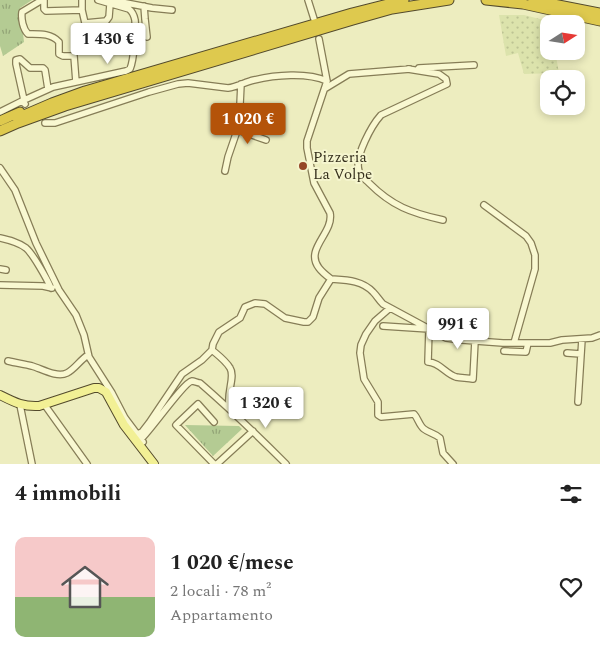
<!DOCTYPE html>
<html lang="it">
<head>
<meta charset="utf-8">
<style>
  :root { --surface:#fff; --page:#f6f6f6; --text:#222; --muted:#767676; --line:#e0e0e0; --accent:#b45309 }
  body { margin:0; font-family:Spectral,serif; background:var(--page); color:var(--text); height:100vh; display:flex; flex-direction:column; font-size:19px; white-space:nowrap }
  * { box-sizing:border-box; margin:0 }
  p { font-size:16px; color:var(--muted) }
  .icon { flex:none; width:28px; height:28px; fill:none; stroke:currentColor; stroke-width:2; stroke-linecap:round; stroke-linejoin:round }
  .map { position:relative; height:464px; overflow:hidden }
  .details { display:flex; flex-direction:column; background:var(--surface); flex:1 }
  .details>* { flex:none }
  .needle { width:32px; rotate:78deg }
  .fabs { position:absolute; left:540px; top:15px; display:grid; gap:10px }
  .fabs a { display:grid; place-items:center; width:45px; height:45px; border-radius:10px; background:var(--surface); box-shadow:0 2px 8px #0003; font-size:25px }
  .price { position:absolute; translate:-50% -42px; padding:0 11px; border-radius:5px; background:#fff; color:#222; font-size:16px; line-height:32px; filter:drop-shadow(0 1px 2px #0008) }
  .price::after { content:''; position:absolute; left:50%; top:30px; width:15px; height:11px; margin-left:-8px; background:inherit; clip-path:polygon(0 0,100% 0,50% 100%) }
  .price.active { background:var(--accent); color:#fff }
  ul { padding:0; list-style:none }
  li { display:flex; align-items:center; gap:15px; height:125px; padding:0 15px }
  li+li { border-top:1px solid var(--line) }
  li span { display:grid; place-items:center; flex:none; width:140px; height:100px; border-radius:10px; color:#555 }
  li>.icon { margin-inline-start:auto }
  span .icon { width:60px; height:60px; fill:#fffc; stroke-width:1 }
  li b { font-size:21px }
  h2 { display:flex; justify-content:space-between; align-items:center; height:60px; padding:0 15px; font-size:21px }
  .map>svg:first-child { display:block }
  .farmland { fill:url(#farmland-dots) }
  .grass { fill:url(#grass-tufts) }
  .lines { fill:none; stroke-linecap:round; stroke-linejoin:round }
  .minor-casing { stroke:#867d57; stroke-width:8 }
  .major-casing { stroke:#534a2c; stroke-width:10 }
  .highway-casing { stroke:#534a2c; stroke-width:11 }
  .minor { stroke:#f9f8d1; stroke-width:5.5 }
  .major { stroke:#f2f095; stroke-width:8 }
  .highway { stroke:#dec94e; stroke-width:9 }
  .poi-dot { fill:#954627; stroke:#f5f5ce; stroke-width:2 }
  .labels { text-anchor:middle; stroke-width:4; stroke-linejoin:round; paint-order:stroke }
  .poi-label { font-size:15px; fill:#352f1c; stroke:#f5f5ce; text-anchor:start }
</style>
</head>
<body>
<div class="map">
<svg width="600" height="464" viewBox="0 0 600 464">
  <defs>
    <pattern id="farmland-dots" width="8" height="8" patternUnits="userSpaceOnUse" patternTransform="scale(1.25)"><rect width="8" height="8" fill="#dce3ac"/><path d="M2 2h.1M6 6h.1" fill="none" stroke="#bdc393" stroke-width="1.8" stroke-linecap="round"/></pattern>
    <pattern id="grass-tufts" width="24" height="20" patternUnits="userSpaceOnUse" patternTransform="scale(1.25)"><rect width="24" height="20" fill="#b4cb93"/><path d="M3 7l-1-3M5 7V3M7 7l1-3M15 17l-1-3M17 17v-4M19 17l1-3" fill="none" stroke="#93a577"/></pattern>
  </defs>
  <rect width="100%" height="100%" fill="#ededbf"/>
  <!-- farmland -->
  <path class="farmland" d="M 499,15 L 524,15 L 560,24 L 549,24 L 549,51 L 555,51 L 559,73 L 524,74 L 518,53 L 506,56 Z"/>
  <!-- grass -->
  <path class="grass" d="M 0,0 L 32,0 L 20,8 L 24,42 L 3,56 L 0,46 Z
    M 185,425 L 239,426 L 242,429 L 213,456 Z"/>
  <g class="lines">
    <!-- minor casing -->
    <g class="minor-casing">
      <path id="minor" d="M 42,0 L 22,12 C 21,19 23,29 28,34 C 39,34 51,33 59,42 L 59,54 L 63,56 L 74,56 L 76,82
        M 44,0 L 44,9 L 46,11 L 82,10 L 82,0
        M 111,0 L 152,8 L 172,10
        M 308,0 L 314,19
        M 144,6 L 145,19 L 147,37
        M 82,10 L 85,23 L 106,21 L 109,17 L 110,4
        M 319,39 L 327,81 L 307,141 L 307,148 L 314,183 L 330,213 C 334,233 304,249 319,268 C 322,272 327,276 331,279
        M 419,68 L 474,65
        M 408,69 L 439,74 L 446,79 L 447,84 L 381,115 C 372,125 354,157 359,171 C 360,176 365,179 369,183 C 392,206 411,213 443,220
        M 326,88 L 349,74 L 410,69
        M 24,100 L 16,64 L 16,60 L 20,59 L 30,68 L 43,68 L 45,70 L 48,89
        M 22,101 L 53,87 L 126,71 L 130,69 C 134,60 136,30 135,20 C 134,15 133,12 129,9 L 98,0
        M 0,112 L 22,101 L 25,104
        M 45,123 L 55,123 L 149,92 L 178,84 L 188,83 L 228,88 C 237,87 245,82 254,80 C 275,75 307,72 327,81
        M 238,130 L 266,140
        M 0,168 L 15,190 L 36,243 L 59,290 L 76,315 L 84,335 L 89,357 L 112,393 L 125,418 L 143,442
        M 225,171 L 228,157 L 239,125 L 241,84
        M 484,205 L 526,236 L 531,243 L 535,255 L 535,269 L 514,343
        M 0,238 C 9,240 18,242 26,248 C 33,254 47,279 51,288
        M 0,269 L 6,270
        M 331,279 C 346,280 362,280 373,292 C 377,296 379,300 383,304 L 446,338 L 462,340 L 503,343 L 550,343 L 562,340 L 592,338 L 600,335
        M 0,285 L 43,286 L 52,288
        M 390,308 L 375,321 L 366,334 L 361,345 L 360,353 L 364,379 L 378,402 L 378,415 L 381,417 L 414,414 C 418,418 419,425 424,429 C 429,433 434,433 440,438 L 443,453 L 453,464
        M 383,326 L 429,329 L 428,362 C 439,362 446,374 456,377 C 461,378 468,378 473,379 L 475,341
        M 212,350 C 218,355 226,361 230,368 C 236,377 225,395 230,409
        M 504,351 L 526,352 L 528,343
        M 567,353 L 581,354
        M 8,361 C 16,363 24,364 32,366 C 42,369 57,378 67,373 C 75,369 80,360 88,355
        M 578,402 L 582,339
        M 44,404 L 87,464
        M 20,405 L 32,464
        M 137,434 L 142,432 L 149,423 L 182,374 L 202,360 L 212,350 L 213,344 L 219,332 L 240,318 L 245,307 L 255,303 L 265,304 L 285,318 L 304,322 L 308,322 L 313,317 L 319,298 L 331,279
        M 141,439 C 151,430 184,382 192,381 C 194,381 198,383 200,383 C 230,409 258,436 286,464
        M 214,464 L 176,425 L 198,404 L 214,422
        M 217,464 L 253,431"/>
    </g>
    <!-- major casing -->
    <g class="major-casing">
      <path id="major" d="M 0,395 C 14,402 23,407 39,406 L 94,388 L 99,388 L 106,392 L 124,425 L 154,464"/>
    </g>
    <!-- highway casing -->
    <g class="highway-casing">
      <path id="highway" d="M 486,0 L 523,4 L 600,21
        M 533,0 L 600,13
        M 17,118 L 52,103 L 85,91 L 352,13 L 404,0
        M 0,121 L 20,112
        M 0,131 L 18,123 L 65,106 L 353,20 L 392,9 L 449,0"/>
    </g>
    <!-- minor -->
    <use href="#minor" class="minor"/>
    <!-- major -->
    <use href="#major" class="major"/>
    <!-- highway -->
    <use href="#highway" class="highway"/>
  </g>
  <!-- markers -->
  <circle class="poi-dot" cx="303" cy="166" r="5"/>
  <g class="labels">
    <!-- poi labels -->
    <g class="poi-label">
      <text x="313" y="162">Pizzeria<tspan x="313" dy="17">La Volpe</tspan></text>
    </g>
  </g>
</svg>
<div class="fabs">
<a><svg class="needle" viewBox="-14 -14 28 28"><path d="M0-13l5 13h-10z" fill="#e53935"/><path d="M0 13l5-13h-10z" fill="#767676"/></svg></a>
<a><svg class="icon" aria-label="locate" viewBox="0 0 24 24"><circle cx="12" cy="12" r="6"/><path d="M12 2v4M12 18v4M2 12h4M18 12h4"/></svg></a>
</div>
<b class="price" style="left:108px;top:65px">1 430 €</b>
<b class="price active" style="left:248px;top:145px">1 020 €</b>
<b class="price" style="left:458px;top:350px">991 €</b>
<b class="price" style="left:266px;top:429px">1 320 €</b>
</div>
<section class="details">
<h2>4 immobili<svg class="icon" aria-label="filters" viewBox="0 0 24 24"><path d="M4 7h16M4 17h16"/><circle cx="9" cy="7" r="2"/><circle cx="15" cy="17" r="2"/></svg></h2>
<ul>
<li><span style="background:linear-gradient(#f6c9c9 60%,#8fb573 0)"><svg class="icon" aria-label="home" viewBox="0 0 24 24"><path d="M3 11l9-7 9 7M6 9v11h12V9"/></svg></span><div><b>1 020 €/mese</b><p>2 locali · 78 m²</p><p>Appartamento</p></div><svg class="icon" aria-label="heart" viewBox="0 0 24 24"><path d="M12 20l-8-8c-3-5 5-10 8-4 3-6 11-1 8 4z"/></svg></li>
</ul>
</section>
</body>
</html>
